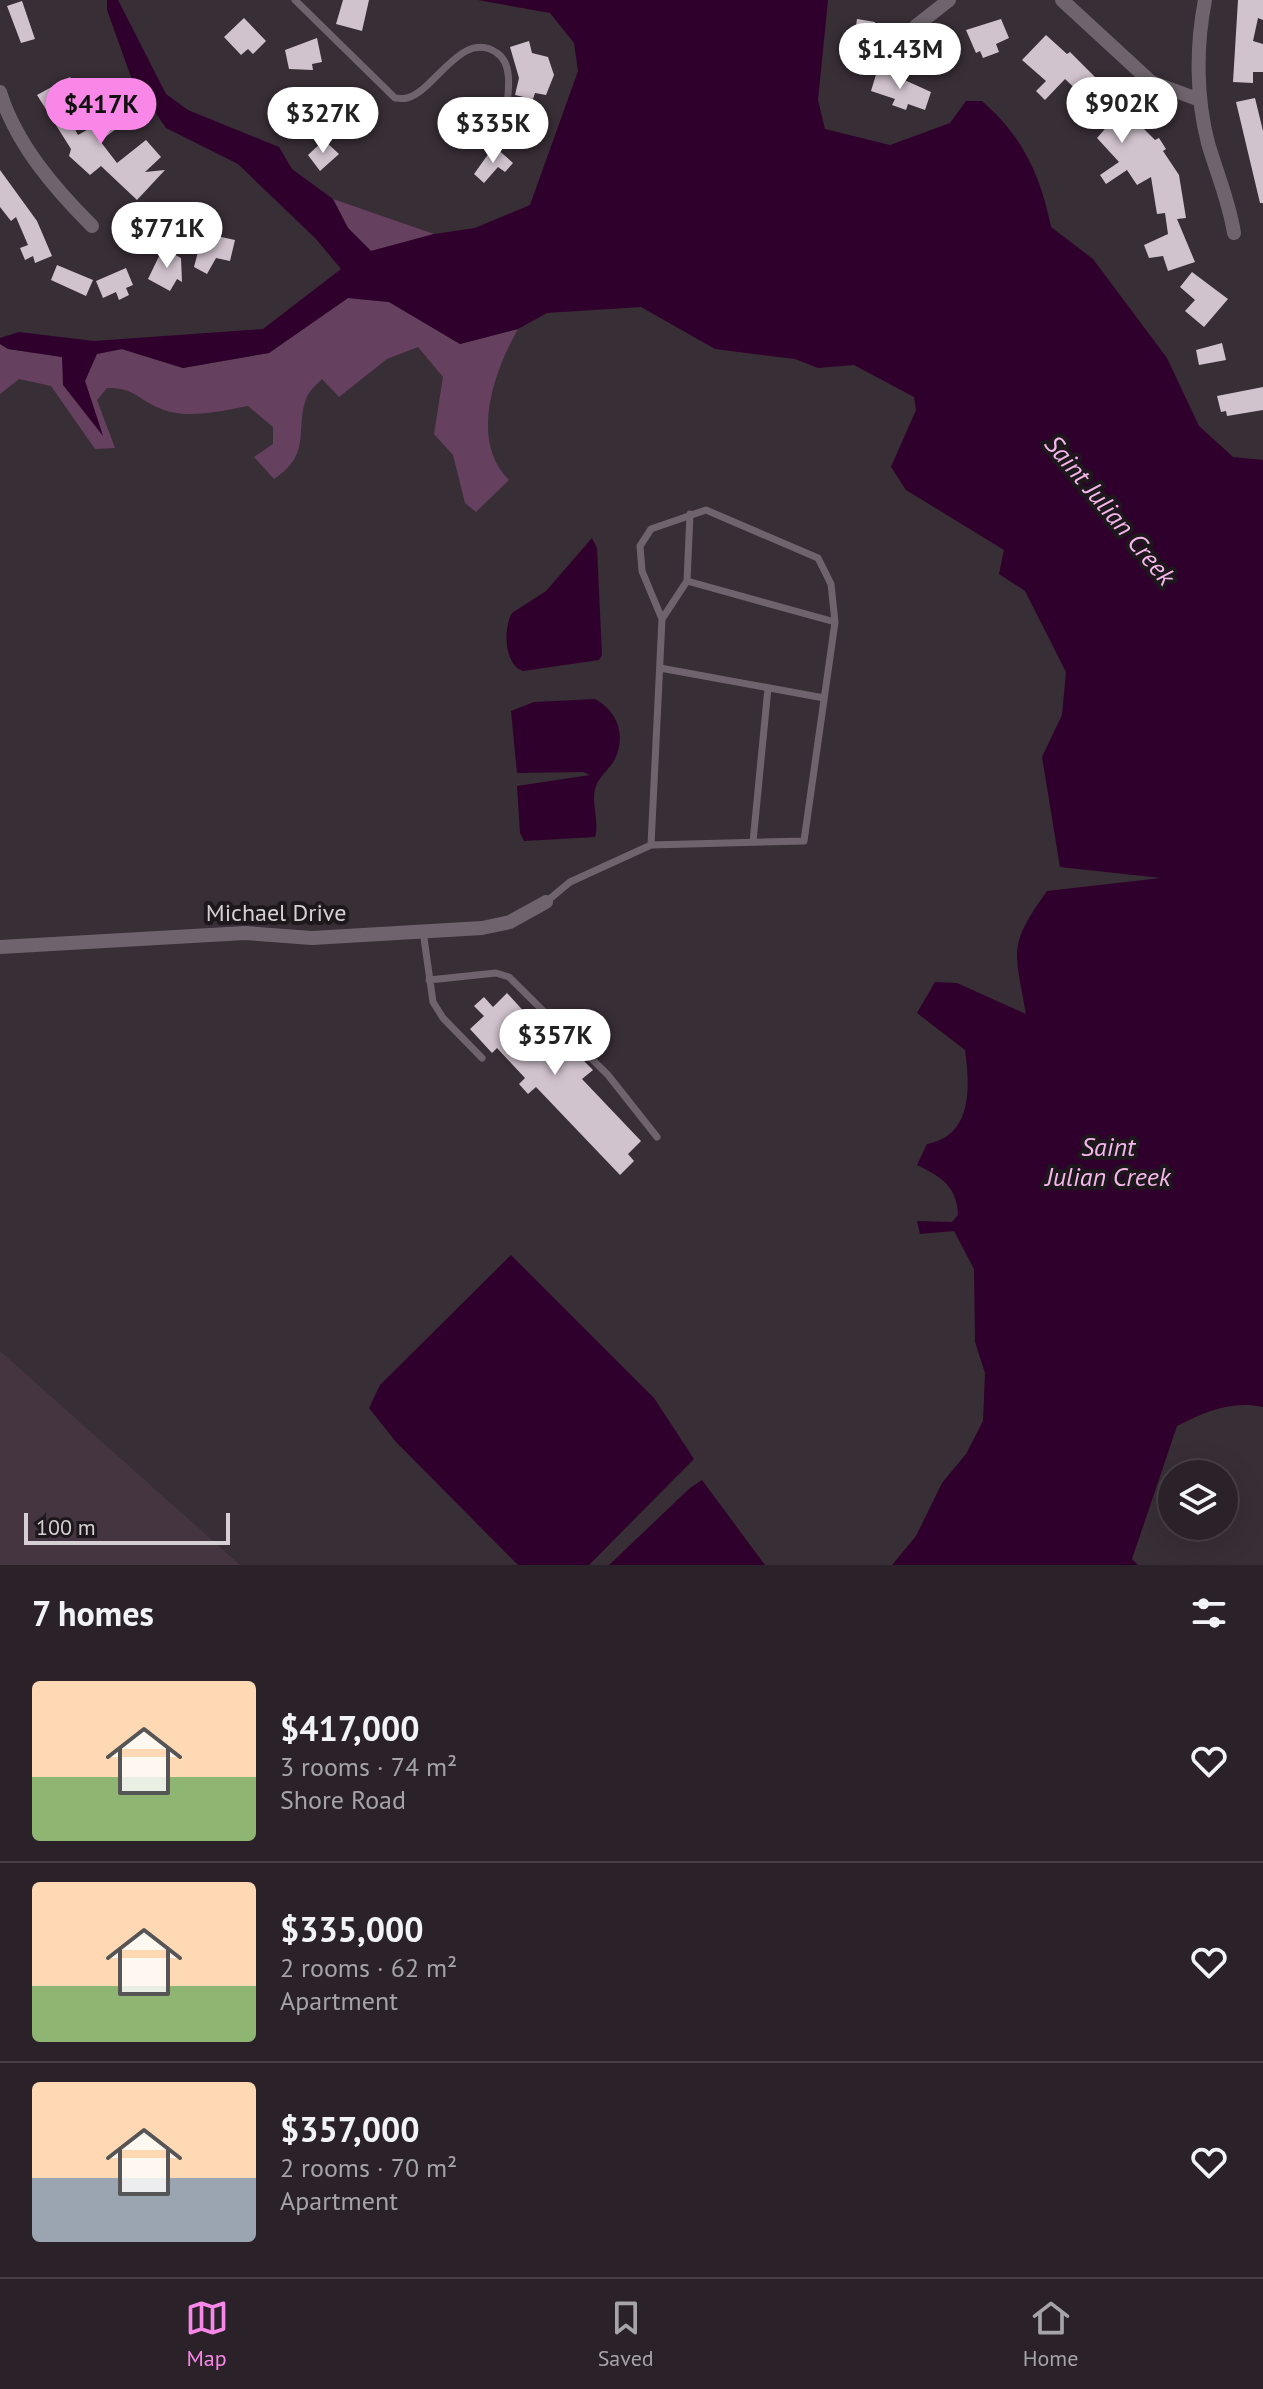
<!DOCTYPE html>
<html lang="en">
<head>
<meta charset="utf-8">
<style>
  :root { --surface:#2a2228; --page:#322a30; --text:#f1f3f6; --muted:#a5a4a8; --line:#463f45; --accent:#f987e8 }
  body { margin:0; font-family:"PT Sans",sans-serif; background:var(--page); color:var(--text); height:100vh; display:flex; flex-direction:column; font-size:30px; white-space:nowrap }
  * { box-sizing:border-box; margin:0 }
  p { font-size:26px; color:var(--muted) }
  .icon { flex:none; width:44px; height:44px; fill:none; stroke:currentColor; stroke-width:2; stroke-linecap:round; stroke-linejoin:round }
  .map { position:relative; height:1565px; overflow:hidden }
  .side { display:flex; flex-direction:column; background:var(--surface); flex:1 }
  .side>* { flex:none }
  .buttons { position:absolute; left:1158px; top:1460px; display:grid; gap:16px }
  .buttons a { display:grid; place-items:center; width:80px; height:80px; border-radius:50%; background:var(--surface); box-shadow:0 8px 32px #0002,0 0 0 2px var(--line); font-size:40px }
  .scale { position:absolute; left:24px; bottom:20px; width:206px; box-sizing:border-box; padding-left:8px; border:4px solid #d6cfd4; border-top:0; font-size:22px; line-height:28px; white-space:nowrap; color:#d6cfd4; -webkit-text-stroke:6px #1d181c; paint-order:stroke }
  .price { position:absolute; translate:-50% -68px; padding:0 18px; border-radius:28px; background:#fff; color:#222; font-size:26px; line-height:52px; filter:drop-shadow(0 2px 4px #0008) }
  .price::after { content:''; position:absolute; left:50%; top:48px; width:24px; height:18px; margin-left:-12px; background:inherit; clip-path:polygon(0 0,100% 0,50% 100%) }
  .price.on { background:var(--accent); color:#111 }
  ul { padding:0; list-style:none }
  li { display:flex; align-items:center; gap:24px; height:200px; padding:0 32px }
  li+li { border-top:2px solid var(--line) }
  li span { display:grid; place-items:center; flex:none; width:224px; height:160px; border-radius:8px; color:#555 }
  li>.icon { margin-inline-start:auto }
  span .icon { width:96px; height:96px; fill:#fffc; stroke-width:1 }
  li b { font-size:34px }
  h2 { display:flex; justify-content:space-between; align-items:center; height:96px; padding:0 32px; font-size:34px }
  .tabs { display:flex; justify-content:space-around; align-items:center; height:112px; border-top:2px solid var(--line); background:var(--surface); font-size:22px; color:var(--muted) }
  .tabs a { display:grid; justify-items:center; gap:4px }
  .tabs .on { color:var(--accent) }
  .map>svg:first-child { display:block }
  .built { fill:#443541 }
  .green { fill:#66405f }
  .water { fill:#30002c }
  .building { fill:#d1c3ce }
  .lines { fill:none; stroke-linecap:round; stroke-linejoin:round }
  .lane { stroke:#6f646d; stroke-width:7 }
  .street { stroke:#6f646d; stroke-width:14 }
  .labels { text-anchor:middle; stroke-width:8; stroke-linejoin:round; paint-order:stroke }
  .street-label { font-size:24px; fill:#d6cfd4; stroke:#1d181c }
  .water-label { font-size:26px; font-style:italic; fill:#f7b6eb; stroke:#1d181c }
</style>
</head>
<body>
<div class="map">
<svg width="1263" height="1565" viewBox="0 0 1263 1565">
  <rect width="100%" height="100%" fill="#382e36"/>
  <!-- built -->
  <path class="built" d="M 0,1351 L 240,1565 L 0,1565 Z"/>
  <!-- green -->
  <path class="green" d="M 333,199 L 434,234 L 371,251 L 348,228 Z
    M 348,298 L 389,302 L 460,344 L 518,329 C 494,371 469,441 509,480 L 476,512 L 465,503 L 453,455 L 434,434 L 443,377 L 418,347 L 387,359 L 339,397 L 322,379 C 317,384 308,392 306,399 C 295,431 312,454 274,479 L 254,457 L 273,444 L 273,427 L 248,406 C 222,411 184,420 159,408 C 136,398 135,388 107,388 L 97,400 L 115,448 L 95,449 L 51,386 L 19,379 L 0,394 L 0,344 L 8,349 L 62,357 L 102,433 L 85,381 L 96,354 L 121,349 L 183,368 L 269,353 Z"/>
  <!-- water -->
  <path class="water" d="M 107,0 L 118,0 L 166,94 L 188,110 L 279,147 L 292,169 L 333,199 L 348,228 L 371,251 L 434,234 L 475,228 L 530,205 L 578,71 L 574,43 L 550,13 L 478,0 L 828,0 L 818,100 L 825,129 L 890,145 L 950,123 L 966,101 L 982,101 C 1023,137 1040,174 1051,227 L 1093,259 L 1167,358 L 1199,426 L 1233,457 L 1263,460 L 1263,1407 C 1232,1400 1204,1412 1177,1426 L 1132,1559 L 1138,1565 L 892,1565 L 916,1536 L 942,1483 L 966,1454 L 983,1421 L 985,1373 L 975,1342 L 974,1269 L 954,1231 L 920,1234 L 917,1221 L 952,1222 L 958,1215 C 957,1187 942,1177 917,1165 L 927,1144 C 973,1136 970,1086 965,1050 L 917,1013 L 935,982 L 957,983 L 1026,1014 C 1015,950 1007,947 1047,891 L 1161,878 L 1060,867 L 1042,757 L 1062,715 L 1066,672 L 1025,591 L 999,574 L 1004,550 L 906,490 L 891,467 L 916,410 L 914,397 L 854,365 L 818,368 L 795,359 L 715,349 L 641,307 L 547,313 L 518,329 L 460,344 L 389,302 L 348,298 L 269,353 L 183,368 L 122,349 L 97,354 L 85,381 L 103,436 L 63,385 L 62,357 L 8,349 L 0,344 L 0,338 L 19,332 L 94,341 L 263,329 L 341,269 L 316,239 L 238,164 L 166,128 L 131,77 L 107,10 Z
    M 592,538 L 597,548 L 602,655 L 599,660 L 523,671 C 504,665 503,628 512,613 L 546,591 Z
    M 595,699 C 618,711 626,736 615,759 C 610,769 600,775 596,786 C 590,802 600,821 595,837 L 524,841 L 520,833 L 517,786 L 590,775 L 583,772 L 517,773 L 511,711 L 534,702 Z
    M 511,1255 L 654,1398 L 694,1459 L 589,1565 L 518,1565 L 396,1442 L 369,1408 L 380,1385 Z
    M 702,1480 L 765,1565 L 609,1565 L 690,1488 Z"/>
  <!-- building -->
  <path class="building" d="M 343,0 L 369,0 L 362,31 L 336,24 Z
    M 1238,0 L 1263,0 L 1263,20 L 1258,18 L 1253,41 L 1263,44 L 1263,72 L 1253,72 L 1253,83 L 1233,82 Z
    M 22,1 L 35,39 L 21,43 L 7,6 Z
    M 244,18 L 266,41 L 253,54 L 248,49 L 241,55 L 224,37 Z
    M 857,19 L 875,22 L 871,68 L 850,65 Z
    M 1001,19 L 1009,38 L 996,44 L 999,52 L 983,58 L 980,51 L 976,53 L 966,30 Z
    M 1046,35 L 1067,54 L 1070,52 L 1126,108 L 1128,106 L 1138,116 L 1134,119 L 1155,140 L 1159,138 L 1166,149 L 1163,151 L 1179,175 L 1186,218 L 1177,219 L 1195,262 L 1168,271 L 1163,256 L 1149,258 L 1144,245 L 1168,234 L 1165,213 L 1157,214 L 1151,177 L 1137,185 L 1127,170 L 1106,184 L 1100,175 L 1119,162 L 1097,138 L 1111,122 L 1093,105 L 1088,110 L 1077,99 L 1081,94 L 1065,79 L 1045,100 L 1036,91 L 1046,81 L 1022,60 Z
    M 317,38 L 322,62 L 312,64 L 313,70 L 289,69 L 285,50 Z
    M 529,41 L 532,53 L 548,57 L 554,75 L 546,95 L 535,93 L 533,99 L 515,95 L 519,78 L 510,47 Z
    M 878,68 L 931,92 L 925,110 L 908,104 L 906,110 L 892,105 L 895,99 L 871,91 Z
    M 70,77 L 76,88 L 59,101 L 78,135 L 111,116 L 120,126 L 100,141 L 117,163 L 146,140 L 161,157 L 145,172 L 165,170 L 137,200 L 101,166 L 90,175 L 69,156 L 71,149 L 37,95 Z
    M 342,90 L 346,94 L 356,94 L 371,114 L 356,129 L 347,129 L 333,116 L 338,111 L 331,101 Z
    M 1255,98 L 1263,131 L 1263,203 L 1260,203 L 1236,102 Z
    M 324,140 L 339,154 L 320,171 L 308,155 Z
    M 494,146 L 513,163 L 505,172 L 498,167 L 484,183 L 474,174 Z
    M 0,170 L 37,221 L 52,256 L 35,263 L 33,256 L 25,260 L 20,248 L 28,245 L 16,217 L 11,221 L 0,207 Z
    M 180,204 L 182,226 L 177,230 L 177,238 L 159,239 L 154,206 Z
    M 203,233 L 235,240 L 230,261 L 216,258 L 207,274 L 194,267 Z
    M 163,248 L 181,258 L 182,282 L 177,279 L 170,291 L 148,279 Z
    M 57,265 L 93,280 L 86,296 L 51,280 Z
    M 126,268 L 133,285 L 126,288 L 129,295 L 119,300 L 116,292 L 103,298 L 96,281 Z
    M 1192,272 L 1228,299 L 1204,327 L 1185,311 L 1195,300 L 1180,287 Z
    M 1222,343 L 1226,360 L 1199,365 L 1196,350 Z
    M 1263,387 L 1263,410 L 1227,416 L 1226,411 L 1221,412 L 1217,396 Z
    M 507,993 L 537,1026 L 543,1020 L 593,1070 L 582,1079 L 641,1141 L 628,1154 L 634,1161 L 620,1175 L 536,1087 L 528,1094 L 519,1084 L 525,1078 L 497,1048 L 492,1053 L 470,1029 L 484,1016 L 474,1006 L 484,997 L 493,1007 Z"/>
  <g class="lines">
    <!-- lane -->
    <path class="lane" d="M 295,0 L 395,98 C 399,98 403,99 407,98 C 435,91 462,28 497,53 C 514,64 508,95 506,112
      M 687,581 L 835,622
      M 662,619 L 687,581 L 690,514
      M 660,668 L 824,698
      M 753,842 L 768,688
      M 546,902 L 570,882 L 651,845 L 662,619 L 642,571 L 640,546 L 651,529 L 706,510 L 818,558 L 831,584 L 835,622 L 804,841 L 651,845
      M 423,931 L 433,1002 L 443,1018 L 482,1058
      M 429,980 L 496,973 L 509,977 L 608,1075 L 657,1137"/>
    <!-- street -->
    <path class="street" d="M 1062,0 L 1151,82 L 1200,100
      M 1205,0 C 1196,46 1196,97 1208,143 C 1217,174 1229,201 1234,233
      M 916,26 L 949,0
      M 0,92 C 16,144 55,189 92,226
      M 0,947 L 245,933 L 312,938 L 482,928 L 510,922 L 546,902"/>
  </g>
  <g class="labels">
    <!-- street labels -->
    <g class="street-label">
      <text x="276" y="921">Michael Drive</text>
    </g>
    <!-- water labels -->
    <g class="water-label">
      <text transform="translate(1110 510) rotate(50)" y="9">Saint Julian Creek</text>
      <text x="1108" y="1156">Saint<tspan x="1108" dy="30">Julian Creek</tspan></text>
    </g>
  </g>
</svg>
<div class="buttons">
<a><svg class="icon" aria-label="layers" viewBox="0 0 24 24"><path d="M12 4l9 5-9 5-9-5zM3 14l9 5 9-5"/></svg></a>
</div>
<div class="scale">100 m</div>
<b class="price" style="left:900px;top:91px">$1.43M</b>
<b class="price" style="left:1122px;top:145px">$902K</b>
<b class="price on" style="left:101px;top:146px">$417K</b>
<b class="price" style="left:323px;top:155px">$327K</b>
<b class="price" style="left:493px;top:165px">$335K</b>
<b class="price" style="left:167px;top:270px">$771K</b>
<b class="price" style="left:555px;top:1077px">$357K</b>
</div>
<section class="side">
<h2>7 homes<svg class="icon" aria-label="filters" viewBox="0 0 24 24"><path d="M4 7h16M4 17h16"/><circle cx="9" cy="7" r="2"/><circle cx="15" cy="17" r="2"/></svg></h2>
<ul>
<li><span style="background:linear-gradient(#ffd9b3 60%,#8fb573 0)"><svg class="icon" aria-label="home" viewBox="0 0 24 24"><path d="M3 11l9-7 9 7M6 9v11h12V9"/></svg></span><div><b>$417,000</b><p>3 rooms · 74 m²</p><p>Shore Road</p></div><svg class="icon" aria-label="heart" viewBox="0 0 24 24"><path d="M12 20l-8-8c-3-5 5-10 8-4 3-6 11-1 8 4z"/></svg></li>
<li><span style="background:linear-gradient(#ffd9b3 65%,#8fb573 0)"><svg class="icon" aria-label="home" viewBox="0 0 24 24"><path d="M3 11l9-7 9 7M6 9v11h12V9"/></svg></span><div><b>$335,000</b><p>2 rooms · 62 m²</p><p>Apartment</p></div><svg class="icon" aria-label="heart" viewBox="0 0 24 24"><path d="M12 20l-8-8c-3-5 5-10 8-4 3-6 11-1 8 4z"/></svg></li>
<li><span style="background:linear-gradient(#ffd9b3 60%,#9aa5b1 0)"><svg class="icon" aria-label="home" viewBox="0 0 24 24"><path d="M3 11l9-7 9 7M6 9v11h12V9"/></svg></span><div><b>$357,000</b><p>2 rooms · 70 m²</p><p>Apartment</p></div><svg class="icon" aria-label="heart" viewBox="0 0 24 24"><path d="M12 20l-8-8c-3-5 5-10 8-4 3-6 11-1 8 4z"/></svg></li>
</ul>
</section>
<nav class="tabs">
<a class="on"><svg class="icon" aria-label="map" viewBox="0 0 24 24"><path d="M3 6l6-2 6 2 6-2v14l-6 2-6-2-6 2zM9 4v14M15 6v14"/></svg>Map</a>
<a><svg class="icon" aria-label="saved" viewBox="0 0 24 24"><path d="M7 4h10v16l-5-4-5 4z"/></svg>Saved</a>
<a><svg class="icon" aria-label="home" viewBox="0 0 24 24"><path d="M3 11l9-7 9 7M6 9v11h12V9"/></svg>Home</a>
</nav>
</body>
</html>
